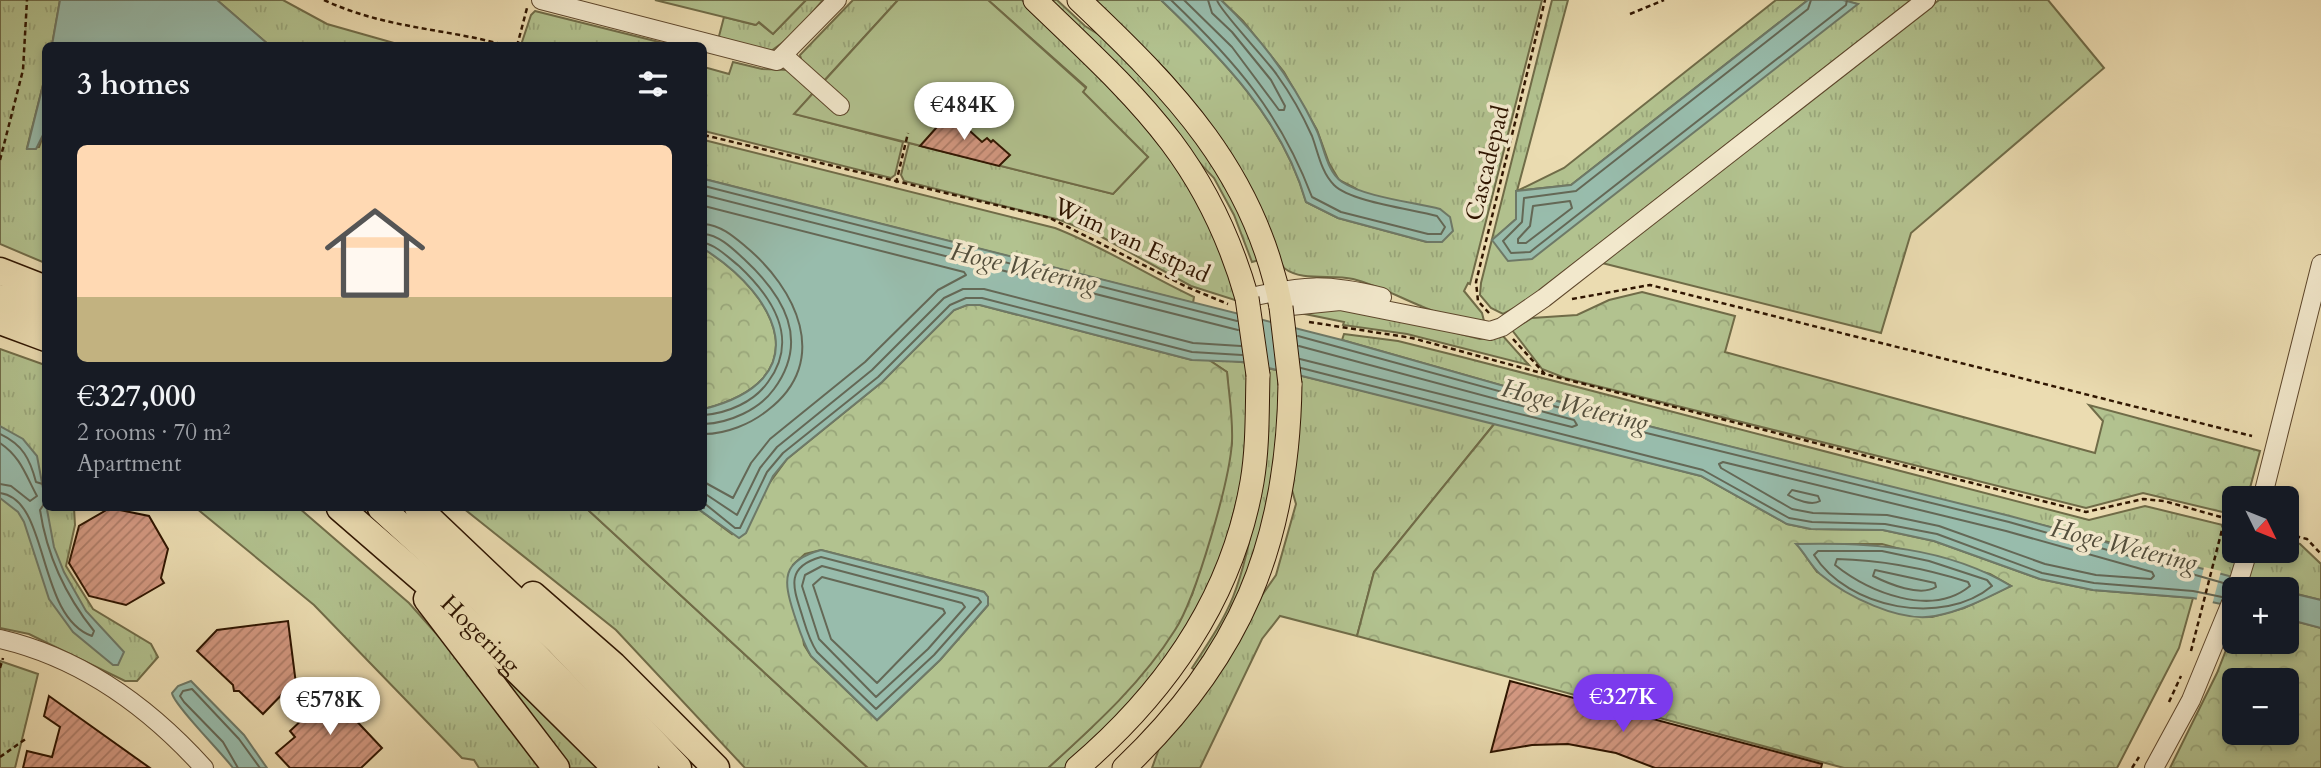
<!DOCTYPE html>
<html lang="en">
<head>
<meta charset="utf-8">
<style>
  :root { --surface:#171b24; --page:#20242c; --text:#f1f3f6; --muted:#9ea1a6; --accent:#7c3aed }
  body { margin:0; font-family:Cardo,serif; background:var(--page); color:var(--text); height:100vh; display:flex; flex-direction:column; font-size:26px; white-space:nowrap }
  * { box-sizing:border-box; margin:0 }
  p { font-size:23px; color:var(--muted) }
  .icon { flex:none; width:38px; height:38px; fill:none; stroke:currentColor; stroke-width:2; stroke-linecap:round; stroke-linejoin:round }
  .map { position:relative; flex:1; overflow:hidden }
  .sheet { position:absolute; left:42px; top:42px; width:665px; height:469px; display:flex; flex-direction:column; background:var(--surface); border-radius:10px; box-shadow:0 4px 10px #0003 }
  .sheet>* { flex:none }
  .needle { width:46px; rotate:133deg }
  .controls { position:absolute; left:2222px; top:486px; display:grid; gap:14px }
  .controls a { display:grid; place-items:center; width:77px; height:77px; border-radius:10px; background:var(--surface); box-shadow:0 4px 10px #0003; font-size:35px }
  .price { position:absolute; translate:-50% -60px; padding:0 16px; border-radius:24px; background:#fff; color:#222; font-size:23px; line-height:46px; filter:drop-shadow(0 2px 4px #0008) }
  .price::after { content:''; position:absolute; left:50%; top:42px; width:21px; height:16px; margin-left:-10px; background:inherit; clip-path:polygon(0 0,100% 0,50% 100%) }
  .price.current { background:var(--accent); color:#fff }
  ul { padding:0; list-style:none }
  li { display:grid; align-content:center; gap:14px; height:371px; padding:0 35px }
  li span { display:grid; place-items:center; height:217px; border-radius:10px; color:#555 }
  li>.icon { margin-inline-start:auto }
  span .icon { width:126px; height:126px; fill:#fffc; stroke-width:1 }
  li b { font-size:30px }
  h2 { display:flex; justify-content:space-between; align-items:center; height:84px; padding:0 35px; font-size:30px }
  .map>svg:first-child { display:block }
  .grass { fill:url(#grass-tufts); stroke:#706c48; stroke-width:2 }
  .forest { fill:url(#forest-crowns); stroke:#706c48; stroke-width:2; fill-rule:evenodd }
  .garden { fill:#b2c28f; stroke:#706c48; stroke-width:2 }
  .water { fill:#98bcac; stroke:#6e7967; stroke-width:2 }
  .pier { fill:#ebdcb1 }
  .lines { fill:none; stroke-linecap:round; stroke-linejoin:round }
  .shore { stroke:#646856; stroke-width:2 }
  .building { fill:url(#building-hatch); stroke:#2f1500; stroke-width:2 }
  .minor-casing { stroke:#5e472c; stroke-width:20 }
  .major-casing { stroke:#2f1500; stroke-width:25 }
  .highway-casing { stroke:#2f1500; stroke-width:29 }
  .path { stroke:#2f1500; stroke-width:2.5; stroke-dasharray:5 3.5; stroke-linecap:butt }
  .minor { stroke:#f2e8cc; stroke-width:18 }
  .major { stroke:#ebdcb1; stroke-width:23 }
  .highway { stroke:#ebdcb1; stroke-width:26 }
  .major-bridge-casing { stroke:#2f1500; stroke-width:25; stroke-linecap:butt }
  .major-bridge { stroke:#ebdcb1; stroke-width:23 }
  .labels { text-anchor:middle; stroke-width:7; stroke-linejoin:round; paint-order:stroke }
  .street-label { font-size:24px; fill:#2f1500; stroke:#f2e8cc }
  .water-label { font-size:26px; font-style:italic; fill:#544f3c; stroke:#f2e8cc }
</style>
</head>
<body>
<div class="map">
<svg width="2321" height="768" viewBox="0 0 2321 768">
  <defs>
    <pattern id="grass-tufts" width="24" height="20" patternUnits="userSpaceOnUse" patternTransform="scale(1.75)"><rect width="24" height="20" fill="#b2c28f"/><path d="M3 7l-1-3M5 7V3M7 7l1-3M15 17l-1-3M17 17v-4M19 17l1-3" fill="none" stroke="#99a67a"/></pattern>
    <pattern id="forest-crowns" width="20" height="18" patternUnits="userSpaceOnUse" patternTransform="scale(1.75)"><rect width="20" height="18" fill="#b2c28f"/><path d="M2 6a3 3 0 1 1 6 0M12 15a3 3 0 1 1 6 0" fill="none" stroke="#99a67a"/></pattern>
    <pattern id="building-hatch" width="6" height="6" patternUnits="userSpaceOnUse" patternTransform="scale(1.75)"><rect width="6" height="6" fill="#d39881"/><path d="M-1 1l2-2M0 6l6-6M5 7l2-2" fill="none" stroke="#ac7b67"/></pattern>
  </defs>
  <rect width="100%" height="100%" fill="#ebdcb1"/>
  <filter id="stains"><feTurbulence type="fractalNoise" baseFrequency=".00286" numOctaves="4"/><feColorMatrix values="0 0 0 0 .2 0 0 0 0 .09 0 0 0 0 .02 0 0 0 .5 -.17"/></filter>
  <radialGradient id="worn" r=".72"><stop offset=".6" stop-color="#630" stop-opacity="0"/><stop offset="1" stop-color="#630" stop-opacity=".3"/></radialGradient>
  <!-- grass -->
  <path class="grass" d="M 0,0 L 60,0 L 52,45 L 46,46 L 45,77 L 27,148 L 39,147 L 45,131 L 45,263 L 0,244 Z
    M 217,0 L 283,0 L 327,24 L 401,45 L 269,45 Z
    M 806,0 L 823,0 L 793,35 L 771,51 L 718,40 L 724,17 L 755,25 L 758,22 L 773,34 Z
    M 853,0 L 898,0 L 823,82 L 802,63 L 800,55 Z
    M 988,0 L 1022,0 L 1138,112 L 1207,213 L 1238,301 L 1191,286 L 1100,236 L 1060,220 L 904,181 L 901,175 L 909,143 L 1113,194 L 1148,157 L 1083,92 L 1086,87 Z
    M 1046,0 L 1057,0 L 1085,26 L 1114,44 L 1175,106 L 1236,203 L 1259,260 L 1252,262 L 1234,215 L 1214,178 Z
    M 1092,0 L 1161,0 C 1221,57 1283,120 1306,202 L 1338,218 L 1427,242 L 1355,188 L 1339,180 L 1329,163 L 1317,130 L 1284,72 L 1243,21 L 1221,0 L 1542,0 L 1470,284 L 1468,283 L 1464,291 L 1482,313 L 1484,321 C 1436,322 1397,290 1353,279 C 1331,274 1302,282 1284,268 L 1187,95 L 1166,70 Z
    M 1552,0 L 1568,0 L 1517,191 L 1564,168 L 1776,0 L 1808,0 L 1571,185 L 1516,191 L 1516,219 L 1493,240 L 1857,4 L 1843,0 L 1911,0 L 1524,303 L 1503,314 L 1491,308 L 1480,295 L 1481,283 Z
    M 1939,0 L 2048,0 L 2104,68 L 1911,233 L 1881,333 L 1602,263 Z
    M 535,11 L 671,45 L 521,45 L 531,15 Z
    M 733,62 L 762,69 L 789,70 L 813,93 L 795,114 L 903,142 L 895,175 L 891,178 L 704,131 L 704,67 L 729,74 Z
    M 704,140 L 1055,228 C 1104,247 1147,275 1194,297 L 1193,303 L 704,179 Z
    M 1362,309 L 1480,339 L 1503,336 L 1529,365 L 1407,334 L 1343,325 L 1344,322 L 1305,314 L 1313,310 Z
    M 1344,334 L 1398,341 L 1462,357 L 2089,520 L 2145,506 L 2235,528 L 2235,551 L 2287,551 L 2287,541 L 2300,544 L 2321,564 L 2321,600 L 2200,570 L 2098,539 L 1624,420 L 1342,340 Z
    M 0,349 L 45,365 L 46,508 L 74,508 L 75,525 L 66,566 L 93,609 L 151,644 L 158,657 L 137,681 L 125,681 L 29,634 L 0,628 Z
    M 1206,358 L 1249,363 L 1247,460 L 1220,567 L 1175,652 L 1107,730 L 1066,768 L 1048,768 L 1092,727 L 1192,595 L 1214,523 L 1232,443 L 1227,372 Z
    M 1266,368 L 1281,371 L 1281,437 L 1253,568 L 1198,672 L 1192,668 C 1207,645 1223,622 1233,597 C 1261,525 1260,444 1266,368 Z
    M 1298,375 L 1495,423 L 1374,572 L 1357,636 L 1280,616 L 1262,639 L 1200,768 L 1152,768 L 1161,743 L 1276,575 L 1296,504 L 1292,490 Z
    M 196,508 L 299,508 L 409,603 L 506,712 L 549,768 L 479,768 L 474,760 L 462,758 L 314,605 Z
    M 463,508 L 586,508 L 868,768 L 745,768 L 616,630 Z
    M 471,636 L 603,768 L 563,768 Z
    M 0,661 L 38,674 L 15,768 L 0,768 Z"/>
  <!-- forest -->
  <path class="forest" d="M 704,249 C 780,297 818,380 704,409 Z
    M 1642,292 L 1735,316 L 1725,352 L 2095,453 L 2103,421 L 2089,405 L 2260,451 L 2247,499 L 2235,499 L 2235,515 L 2143,493 L 2086,508 L 1565,378 L 1542,369 L 1512,330 L 1532,318 L 1577,315 L 1609,300 Z
    M 967,305 L 980,305 L 1192,360 L 1206,358 L 1227,372 C 1229,394 1233,418 1232,441 C 1230,480 1196,598 1175,630 C 1142,683 1094,726 1048,768 L 868,768 L 586,508 L 697,508 L 732,534 L 787,459 L 882,382 L 954,310 ZM 821,550 L 984,592 L 988,597 L 988,605 L 940,660 L 877,720 L 811,656 L 804,645 L 793,565 L 805,554 Z
    M 1495,423 L 1701,476 L 1787,524 L 1811,529 L 1883,530 L 1934,541 L 2040,579 L 2093,590 L 2193,598 L 2179,648 L 2117,768 L 1844,768 L 1357,636 L 1374,572 ZM 1797,544 L 1882,544 L 1990,574 L 2011,586 L 1964,608 L 1932,617 L 1909,615 L 1817,572 Z
    M 2287,619 L 2321,628 L 2321,768 L 2170,768 L 2217,673 L 2235,627 L 2235,642 L 2287,642 ZM 2235,681 L 2287,681 L 2287,733 L 2235,733 Z"/>
  <!-- garden -->
  <path class="garden" d="M 655,0 L 806,0 L 773,34 L 759,22 L 756,25 Z
    M 898,0 L 988,0 L 1086,88 L 1083,92 L 1148,157 L 1113,194 L 794,114 Z"/>
  <!-- water -->
  <path class="water" d="M 60,0 L 217,0 L 269,45 L 52,45 Z
    M 1161,0 L 1221,0 C 1260,37 1293,81 1316,129 C 1324,145 1326,171 1342,182 C 1365,197 1412,202 1440,209 L 1450,217 L 1453,231 L 1442,242 L 1427,242 L 1338,218 L 1306,202 C 1283,120 1221,57 1161,0 Z
    M 1808,0 L 1843,0 L 1858,4 L 1532,259 L 1508,261 L 1492,240 L 1516,219 L 1516,191 L 1571,185 Z
    M 45,77 L 45,131 L 36,149 L 27,149 Z
    M 704,179 L 1342,340 L 1624,420 L 2010,516 L 2280,590 L 2235,590 L 2235,607 L 2193,598 L 2093,590 L 2040,579 L 1934,541 L 1883,530 L 1811,529 L 1787,524 L 1701,476 L 1298,375 L 1243,362 L 1192,360 L 980,305 L 967,305 L 954,310 L 882,382 L 787,459 L 773,476 L 746,533 L 739,538 L 697,508 L 704,508 L 704,409 C 818,380 780,297 704,249 Z
    M 0,426 L 23,439 L 37,456 L 54,547 L 64,572 L 86,611 L 124,652 L 118,665 L 113,665 L 73,632 L 49,599 L 24,522 L 18,512 L 0,498 Z
    M 1796,544 C 1871,542 1946,547 2011,586 C 1987,598 1962,611 1935,616 C 1900,623 1846,596 1820,574 C 1811,566 1805,553 1796,544 Z
    M 821,550 L 984,592 L 988,597 L 988,605 L 940,660 L 877,720 L 811,656 C 803,643 799,629 794,614 C 783,580 781,561 821,550 Z
    M 2287,592 L 2321,600 L 2321,628 L 2287,619 Z
    M 191,681 L 244,735 L 267,768 L 233,768 C 222,753 173,704 172,693 L 178,686 Z"/>
  <!-- pier -->
  <path class="pier" d="M 2204,567 L 2221,571 L 2212,605 L 2196,602 Z"/>
  <g class="lines">
    <!-- shore -->
    <path class="shore" d="M 1171,0 C 1236,62 1280,113 1312,197 L 1341,212 L 1428,234 L 1441,234 L 1445,227 L 1437,216 C 1412,209 1351,202 1334,185 C 1321,172 1318,152 1312,136 C 1303,116 1290,93 1277,75 C 1268,61 1218,9 1217,0
      M 1184,0 L 1232,47 L 1279,110 L 1284,110 L 1285,106 L 1271,80 L 1232,32 L 1212,13 L 1208,0
      M 1811,0 L 1808,9 L 1576,191 L 1524,198 L 1522,222 L 1503,241 L 1511,253 L 1530,252 L 1846,5 L 1847,0
      M 704,186 L 1237,321
      M 704,195 L 1238,330
      M 1570,201 L 1572,208 L 1526,243 L 1518,243 L 1518,239 L 1530,226 L 1533,206 Z
      M 704,206 L 964,272 L 966,275 L 938,290 L 865,362 L 770,439 L 751,463 L 733,498 L 704,482
      M 704,224 C 720,225 733,236 745,246 C 796,288 832,361 768,410 C 751,424 726,434 704,434
      M 704,234 C 719,235 733,249 744,259 C 784,296 810,340 774,389 C 759,410 729,423 704,424
      M 704,243 C 716,245 729,258 739,266 C 773,298 800,339 768,382 C 754,402 728,413 704,415
      M 1298,336 L 1601,419 L 1622,427 L 2009,522 L 2227,584
      M 1299,346 L 1574,420 L 1577,425 L 1572,427 L 1300,359
      M 1301,368 L 1703,470 L 1789,518 L 1812,522 L 1885,524 L 1937,534 L 2042,573 L 2094,583 L 2193,591 L 2222,597
      M 0,434 C 23,445 30,459 36,482 L 46,485
      M 0,443 C 21,457 26,476 37,496 L 30,501 L 11,486 L 0,484
      M 1723,462 L 2006,531 L 2152,572 L 2154,576 L 2151,579 L 2096,575 L 2045,564 L 1939,526 L 1887,515 L 1813,513 L 1792,509 L 1721,468 L 1719,464 Z
      M 1792,490 L 1818,496 L 1820,501 C 1812,506 1796,500 1788,495 Z
      M 0,493 C 50,499 36,616 92,636 L 94,631 C 65,595 47,556 40,510 L 46,501
      M 704,493 L 737,515 L 760,468 L 777,447 L 872,370 L 944,298 L 963,289 L 984,289 L 1193,343 L 1241,346
      M 704,503 L 735,528 L 740,528 L 767,472 L 783,453 L 878,377 L 950,305 L 966,298 L 982,298 L 1192,352 L 1242,355
      M 1818,551 L 1882,551 L 1929,561 L 1987,580 L 1992,586 C 1943,627 1848,609 1814,555 Z
      M 821,557 L 978,598 L 981,602 L 934,655 L 876,709 L 817,652 C 809,640 806,628 802,615 C 793,587 785,567 821,557 Z
      M 1837,559 C 1883,560 1924,568 1968,582 L 1970,586 C 1931,618 1869,592 1835,565 Z
      M 822,566 L 962,603 L 965,607 L 928,649 L 876,697 L 819,639 L 802,586 L 805,575 Z
      M 1875,570 L 1935,583 L 1936,587 C 1920,597 1889,584 1873,576 Z
      M 822,577 L 943,609 L 945,613 L 877,683 L 831,639 L 813,585 Z
      M 238,768 L 223,742 L 184,702 L 180,696 L 183,691 L 192,689 L 239,739 L 260,768"/>
  </g>
  <!-- building -->
  <path class="building" d="M 954,108 L 964,117 L 960,122 L 982,142 L 987,138 L 991,142 L 993,140 L 1010,155 L 999,166 L 920,146 Z
    M 110,508 L 149,516 L 168,549 L 161,578 L 164,583 L 126,605 L 89,596 L 69,563 L 79,526 Z
    M 288,621 L 296,684 L 292,684 L 263,714 L 239,691 L 234,691 L 233,685 L 197,651 L 217,630 Z
    M 1510,681 L 1822,764 L 1821,768 L 1655,768 L 1616,753 L 1568,744 L 1532,745 L 1491,752 Z
    M 340,684 L 358,703 L 348,712 L 382,748 L 361,768 L 290,768 L 276,753 L 295,737 L 290,731 Z
    M 49,696 L 70,711 L 150,768 L 23,768 L 27,751 L 52,757 L 60,727 L 44,716 Z"/>
  <g class="lines">
    <!-- minor casing -->
    <g class="minor-casing">
      <path id="minor" d="M 541,0 L 777,61 L 837,0
        M 783,55 L 840,106
        M 1247,298 C 1303,285 1325,283 1382,297
        M 1281,307 L 1340,301 L 1490,331 L 1502,327 L 1544,298 L 1926,0
        M 2262,499 L 2321,264
        M 2236,590 L 2248,551
        M 0,639 C 82,658 148,706 204,768
        M 2154,768 L 2191,700 L 2235,593"/>
    </g>
    <!-- major casing -->
    <g class="major-casing">
      <path id="major" d="M 1035,0 C 1136,97 1207,157 1247,298
        M 1079,0 C 1174,90 1255,172 1281,307
        M 1077,768 C 1165,693 1232,598 1252,482 C 1258,447 1257,411 1258,375
        M 1124,768 C 1240,658 1288,544 1290,384"/>
    </g>
    <!-- highway casing -->
    <g class="highway-casing">
      <g id="highway">
        <path d="M 0,271 L 46,289"/>
        <path d="M 0,298 L 46,315"/>
        <path d="M 0,321 L 46,338"/>
        <path id="s1" d="M 340,508 L 445,599 L 616,768"/>
        <path d="M 381,508 L 482,600 L 645,768"/>
        <path d="M 418,508 L 558,641 L 678,768"/>
        <path d="M 533,595 L 613,665 L 716,768"/>
        <path d="M 427,599 L 556,768"/>
      </g>
    </g>
    <!-- path -->
    <path class="path" d="M 324,0 C 386,29 445,28 508,46
      M 1630,14 L 1664,0
      M 517,46 L 527,8
      M 704,135 L 1050,218 L 1187,287 L 1228,304
      M 0,160 L 23,70 L 27,0
      M 896,183 L 908,133
      M 1572,299 L 1650,285 L 2252,436
      M 1489,313 L 1478,301 L 1476,282 L 1545,0
      M 1309,322 L 1412,338 L 1545,374
      M 1513,339 L 1545,374 L 2086,512 L 2143,499 L 2164,501 L 2235,521
      M 2287,534 L 2307,539 L 2321,554
      M 2191,651 L 2225,518
      M 0,668 L 3,658
      M 2169,702 L 2181,676
      M 0,757 L 27,738
      M 2132,768 L 2139,757"/>
    <!-- minor -->
    <use href="#minor" class="minor"/>
    <!-- major -->
    <use href="#major" class="major"/>
    <!-- highway -->
    <use href="#highway" class="highway"/>
    <!-- major-bridge casing -->
    <g class="major-bridge-casing">
      <path id="major-bridge" d="M 1247,298 L 1258,375
        M 1281,307 L 1290,384"/>
    </g>
    <!-- major-bridge -->
    <use href="#major-bridge" class="major-bridge"/>
  </g>
  <g class="labels">
    <!-- street labels -->
    <g class="street-label">
      <text transform="translate(1487 163) rotate(-76)" y="8">Cascadepad</text>
      <text transform="translate(1132 240) rotate(25)" y="8">Wim van Estpad</text>
      <text dy="8" stroke="none"><textPath href="#s1" startOffset="189">Hogering</textPath></text>
    </g>
    <!-- water labels -->
    <g class="water-label">
      <text transform="translate(1024 267) rotate(13)" y="9">Hoge Wetering</text>
      <text transform="translate(1575 405) rotate(14)" y="9">Hoge Wetering</text>
      <text transform="translate(2124 545) rotate(14)" y="9">Hoge Wetering</text>
    </g>
  </g>
  <rect width="100%" height="100%" filter="url(#stains)"/>
  <rect width="100%" height="100%" fill="url(#worn)"/>
</svg>
<div class="controls">
<a><svg class="needle" viewBox="-14 -14 28 28"><path d="M0-13l5 13h-10z" fill="#e53935"/><path d="M0 13l5-13h-10z" fill="#9ea1a6"/></svg></a>
<a>+</a>
<a>−</a>
</div>
<b class="price" style="left:964px;top:142px">€484K</b>
<b class="price current" style="left:1623px;top:734px">€327K</b>
<b class="price" style="left:330px;top:737px">€578K</b>
<section class="sheet">
<h2>3 homes<svg class="icon" aria-label="filters" viewBox="0 0 24 24"><path d="M4 7h16M4 17h16"/><circle cx="9" cy="7" r="2"/><circle cx="15" cy="17" r="2"/></svg></h2>
<ul>
<li><span style="background:linear-gradient(#ffd9b3 70%,#c2b280 0)"><svg class="icon" aria-label="home" viewBox="0 0 24 24"><path d="M3 11l9-7 9 7M6 9v11h12V9"/></svg></span><div><b>€327,000</b><p>2 rooms · 70 m²</p><p>Apartment</p></div></li>
</ul>
</section>
</div>
</body>
</html>
